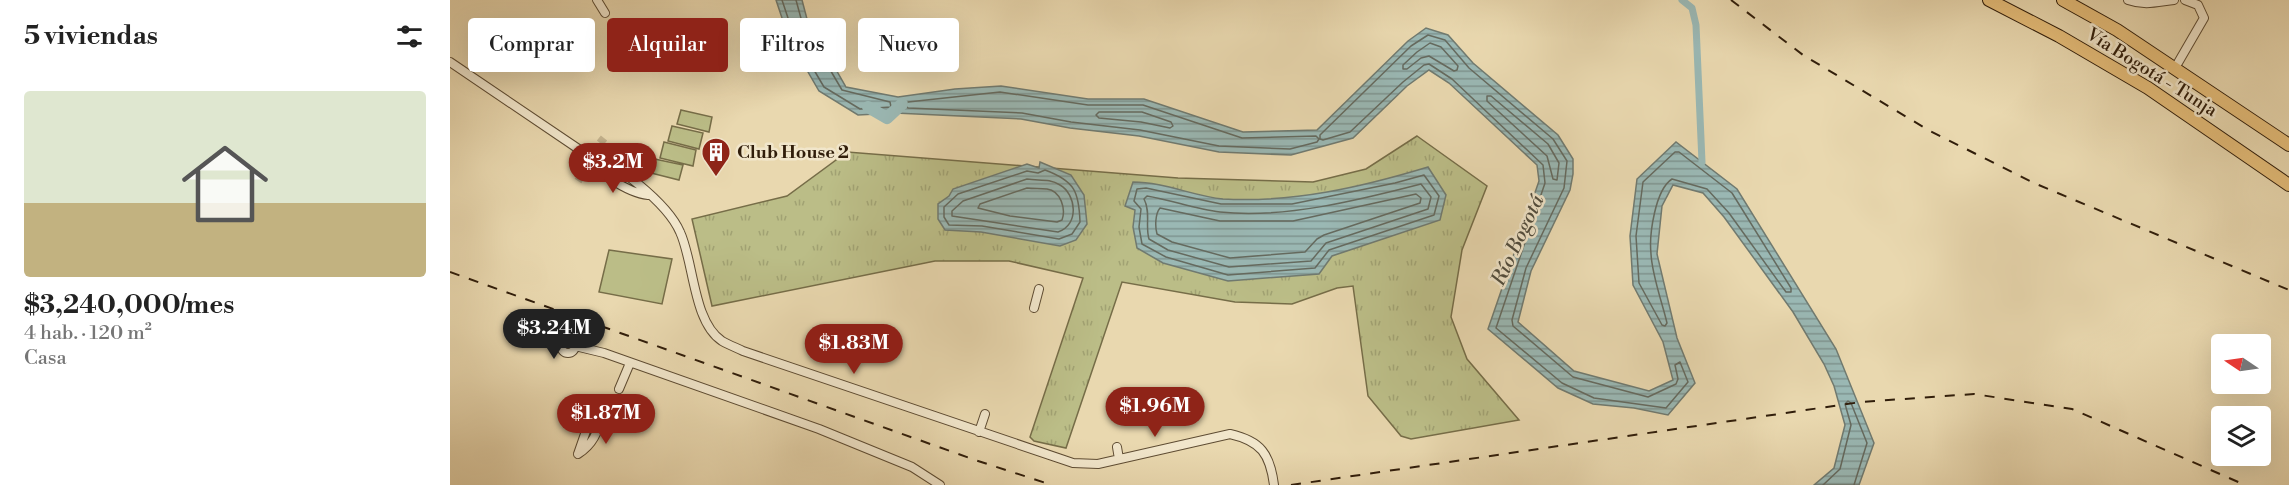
<!DOCTYPE html>
<html lang="es">
<head>
<meta charset="utf-8">
<style>
  :root { --surface:#fff; --page:#f2f2f2; --text:#222; --muted:#767676; --line:#e0e0e0; --accent:#8f2418 }
  body { margin:0; font-family:"Libre Bodoni",serif; background:var(--page); color:var(--text); height:100vh; display:flex; flex-direction:column; font-size:22px; white-space:nowrap }
  * { box-sizing:border-box; margin:0 }
  p { font-size:20px; color:var(--muted) }
  .icon { flex:none; width:33px; height:33px; fill:none; stroke:currentColor; stroke-width:2; stroke-linecap:round; stroke-linejoin:round }
  .map { position:relative; flex:1; overflow:hidden }
  .sheet { display:flex; flex-direction:column; background:var(--surface); width:450px }
  .sheet>* { flex:none }
  .banner { position:absolute; left:18px; top:18px; width:570px; height:54px; display:flex; gap:12px }
  .needle { width:39px; rotate:283deg }
  .tools { position:absolute; left:1761px; top:334px; display:grid; gap:12px }
  .tools a { display:grid; place-items:center; width:60px; height:60px; border-radius:6px; background:var(--surface); box-shadow:0 6px 24px #0002; font-size:30px }
  .price { position:absolute; translate:-50% -51px; padding:0 14px; border-radius:21px; background:var(--accent); color:#fff; font-size:20px; line-height:39px; filter:drop-shadow(0 2px 3px #0008) }
  .price::after { content:''; position:absolute; left:50%; top:36px; width:18px; height:14px; margin-left:-9px; background:inherit; clip-path:polygon(0 0,100% 0,50% 100%) }
  .price.selected { background:#222; color:#fff }
  ul { padding:0; list-style:none }
  li { display:grid; align-content:center; gap:12px; height:318px; padding:0 24px }
  li+li { border-top:2px solid var(--line) }
  li span { display:grid; place-items:center; height:186px; border-radius:6px; color:#555 }
  li>.icon { margin-inline-start:auto }
  span .icon { width:108px; height:108px; fill:#fffc; stroke-width:1 }
  li b { font-size:26px }
  h2 { display:flex; justify-content:space-between; align-items:center; height:72px; padding:0 24px; font-size:26px }
  .tag { padding:0 21px; border-radius:6px; background:var(--surface); box-shadow:0 6px 24px #0002; font-size:21px; line-height:54px }
  .tag.selected { background:var(--accent); color:#fff }
  main { display:flex; flex:1; min-height:0 }
  .map>svg:first-child { display:block }
  .grass { fill:url(#grass-tufts); stroke:#766d48; stroke-width:1.5 }
  .pitch { fill:#bbbd87; stroke:#766d48; stroke-width:1.5 }
  .water { fill:url(#water-rules); stroke:#707a70; stroke-width:1.5 }
  .lines { fill:none; stroke-linecap:round; stroke-linejoin:round }
  .shore { stroke:#656a5f; stroke-width:1.5 }
  .canal { stroke:#9ab8b4; stroke-width:7 }
  .river { stroke:#9ab8b4; stroke-width:12 }
  .minor-tunnel { stroke:#c4b38e; stroke-width:8; stroke-dasharray:8 4; stroke-linecap:butt }
  .minor-casing { stroke:#5e4c33; stroke-width:10 }
  .highway-casing { stroke:#301d0a; stroke-width:14 }
  .minor { stroke:#f1e6cb; stroke-width:8 }
  .highway { stroke:#e4bc78; stroke-width:12 }
  .rail { stroke:#301d0a; stroke-width:2; stroke-dasharray:10 10; stroke-linecap:butt }
  .labels { text-anchor:middle; stroke-width:5; stroke-linejoin:round; paint-order:stroke }
  .street-label { font-size:18px; fill:#301d0a; stroke:#f1e6cb }
  .poi-label { font-size:18px; font-weight:bold; fill:#301d0a; stroke:#f1e6cb; text-anchor:start }
  .water-label { font-size:20px; font-style:italic; fill:#504c3d; stroke:#f1e6cb }
</style>
</head>
<body>
<main>
<section class="sheet">
<h2>5 viviendas<svg class="icon" aria-label="filters" viewBox="0 0 24 24"><path d="M4 7h16M4 17h16"/><circle cx="9" cy="7" r="2"/><circle cx="15" cy="17" r="2"/></svg></h2>
<ul>
<li><span style="background:linear-gradient(#dfe7d0 60%,#c2b280 0)"><svg class="icon" aria-label="home" viewBox="0 0 24 24"><path d="M3 11l9-7 9 7M6 9v11h12V9"/></svg></span><div><b>$3,240,000/mes</b><p>4 hab. · 120 m²</p><p>Casa</p></div></li>
</ul>
</section>
<div class="map">
<svg width="1839" height="485" viewBox="0 0 1839 485">
  <defs>
    <pattern id="grass-tufts" width="24" height="20" patternUnits="userSpaceOnUse" patternTransform="scale(1.5)"><rect width="24" height="20" fill="#bbbd87"/><path d="M3 7l-1-3M5 7V3M7 7l1-3M15 17l-1-3M17 17v-4M19 17l1-3" fill="none" stroke="#a1a273"/></pattern>
    <pattern id="water-rules" width="6" height="5" patternUnits="userSpaceOnUse" patternTransform="scale(1.5)"><rect width="6" height="5" fill="#9ab8b4"/><path d="M0 2.5h6" fill="none" stroke="#7e9591"/></pattern>
  </defs>
  <rect width="100%" height="100%" fill="#e9d8af"/>
  <filter id="stains"><feTurbulence type="fractalNoise" baseFrequency=".00333" numOctaves="4"/><feColorMatrix values="0 0 0 0 .2 0 0 0 0 .09 0 0 0 0 .02 0 0 0 .5 -.17"/></filter>
  <radialGradient id="worn" r=".72"><stop offset=".6" stop-color="#630" stop-opacity="0"/><stop offset="1" stop-color="#630" stop-opacity=".3"/></radialGradient>
  <!-- grass -->
  <path class="grass" d="M 967,136 L 1037,186 L 1012,250 L 1001,317 L 1017,359 L 1069,420 L 961,439 L 951,436 L 918,396 L 903,286 L 887,288 L 842,304 L 785,302 L 672,282 L 616,448 L 584,441 L 580,437 L 633,278 L 559,261 L 485,261 L 262,306 L 242,219 L 337,196 L 397,152 L 728,178 L 863,182 L 916,169 Z"/>
  <!-- pitch -->
  <path class="pitch" d="M 231,110 L 262,117 L 259,132 L 227,124 Z
    M 222,126 L 253,133 L 249,149 L 218,141 Z
    M 214,142 L 246,150 L 243,166 L 210,158 Z
    M 200,158 L 233,165 L 229,180 L 197,172 Z
    M 159,250 L 222,259 L 212,304 L 149,292 Z"/>
  <!-- water -->
  <path class="water" d="M 326,0 L 352,0 L 357,19 L 396,87 L 448,97 L 505,89 L 551,86 L 638,99 L 694,99 L 793,132 L 867,130 L 958,41 L 976,28 L 998,35 L 1023,63 L 1108,135 L 1123,159 L 1123,174 L 1120,190 L 1081,271 L 1068,322 L 1124,371 L 1199,391 L 1223,380 L 1213,342 L 1183,285 L 1180,236 L 1187,179 L 1226,142 L 1287,189 L 1386,349 L 1424,443 L 1409,485 L 1364,485 L 1384,468 L 1395,425 L 1384,386 L 1374,364 L 1343,312 L 1274,217 L 1253,193 L 1223,185 L 1212,206 L 1207,254 L 1227,338 L 1245,383 L 1218,415 L 1184,408 L 1143,404 L 1108,388 L 1038,329 L 1089,181 L 1087,165 L 999,83 L 979,70 L 957,86 L 903,138 L 841,155 L 769,152 L 689,136 L 620,128 L 571,119 L 445,113 L 408,115 L 369,91 L 339,39 Z
    M 590,162 L 621,175 L 634,195 L 637,224 L 626,240 L 610,246 L 531,232 L 495,230 L 488,219 L 488,204 L 499,196 L 503,189 L 577,164 L 589,168 Z
    M 978,167 L 996,195 L 990,220 L 882,256 L 869,274 L 778,281 L 713,263 L 687,248 L 683,227 L 685,210 L 675,206 L 683,182 C 714,182 743,196 773,199 C 843,203 912,187 978,167 Z"/>
  <g class="lines">
    <!-- shore -->
    <path class="shore" d="M 332,0 L 344,36 L 374,87 L 410,109 L 441,107 L 440,102 L 392,90 L 352,22 L 346,0
      M 978,35 L 995,40 L 1019,68 L 1103,139 L 1117,161 L 1114,188 L 1076,268 L 1062,320 L 1063,326 L 1123,377 L 1198,397 L 1226,384 L 1228,379 L 1225,365 L 1230,362 L 1238,382 L 1216,408 L 1144,398 L 1112,383 L 1046,328 L 1095,183 L 1093,165 L 1002,79 L 979,64 L 974,65 L 953,82 L 900,132 L 873,140 L 870,139 L 870,135 L 961,46 Z
      M 980,43 L 991,47 L 1008,66 L 1007,70 L 1004,71 L 979,56 L 971,58 L 957,69 L 953,69 L 953,65 L 967,52 Z
      M 550,92 L 638,105 L 693,105 L 792,138 L 866,136 L 869,139 L 867,142 L 840,149 L 769,146 L 690,130 L 621,122 L 572,113 L 458,108 L 455,105 L 458,102 Z
      M 1037,96 L 1041,96 L 1098,144 L 1109,163 L 1107,180 L 1103,179 L 1097,156 L 1037,101 Z
      M 649,112 L 692,112 L 721,122 L 723,126 L 720,128 L 691,122 L 649,118 L 646,115 Z
      M 1225,152 L 1229,152 L 1282,193 L 1341,288 L 1341,292 L 1336,292 L 1279,213 L 1257,189 L 1222,179 C 1205,190 1199,235 1201,254 C 1202,275 1212,302 1217,323 L 1215,326 L 1212,325 L 1189,283 L 1186,236 L 1193,182 Z
      M 595,170 C 625,181 629,192 630,222 L 622,234 L 609,239 L 532,226 L 499,225 L 494,217 L 494,207 L 508,194 L 577,171 L 588,173 Z
      M 974,175 L 989,196 L 984,215 L 879,250 L 865,268 L 778,275 L 716,257 L 692,244 L 689,227 L 691,209 L 684,201 L 687,189 L 696,188 L 771,204 L 842,204 L 945,183 Z
      M 577,179 C 589,181 599,178 610,185 C 626,194 630,225 608,232 L 502,216 L 502,211 L 513,201 Z
      M 971,184 L 981,197 L 978,209 L 876,243 L 861,261 L 779,267 L 718,250 L 699,239 C 695,226 701,212 694,199 L 697,196 C 721,200 745,209 770,212 C 834,219 909,200 971,184 Z
      M 577,188 C 584,189 590,188 597,189 C 611,191 616,209 612,220 L 607,222 L 560,216 L 528,208 L 530,204 Z
      M 966,194 L 971,198 L 970,203 L 874,235 L 867,239 L 855,252 L 780,258 L 722,242 L 707,234 C 705,227 705,214 710,208 L 770,221 L 843,221 Z
      M 1373,485 L 1390,469 L 1401,425 L 1395,404 L 1398,401 L 1401,403 L 1417,443 L 1404,485"/>
    <!-- canal -->
    <path class="canal" d="M 1232,0 L 1242,8 L 1246,25 L 1252,162"/>
    <!-- river -->
    <path class="river" d="M 418,107 L 437,118 L 452,104"/>
    <!-- minor-tunnel -->
    <path class="minor-tunnel" d="M 150,143 L 154,138
      M 128,181 L 132,175"/>
    <!-- minor casing -->
    <g class="minor-casing">
      <path id="minor" d="M 147,0 L 155,13
        M 1678,0 C 1695,6 1707,2 1724,0
        M 0,62 L 133,152 C 163,159 218,204 230,232 C 244,262 243,322 272,341 C 279,345 287,348 293,351 L 623,463 L 648,464 L 780,434 C 811,441 820,454 824,485
        M 1725,68 L 1754,18 L 1748,5 L 1735,0
        M 133,152 C 142,170 178,193 198,195
        M 584,308 L 589,289
        M111 346a7 7 0 1 1 14 0a7 7 0 1 1-14 0Z
        M 125,346 L 154,353 L 369,429 L 462,467 L 490,485
        M 169,389 L 180,363
        M 529,432 L 535,414
        M 667,447 L 669,459
        M 128,454 C 142,445 149,433 150,416
        M 128,454 L 136,431 L 150,416"/>
    </g>
    <!-- highway casing -->
    <g class="highway-casing">
      <path id="highway" d="M 1539,0 L 1609,36 L 1698,88 L 1839,185
        M 1613,0 L 1667,30 L 1839,145"/>
    </g>
    <!-- minor -->
    <use href="#minor" class="minor"/>
    <!-- highway -->
    <use href="#highway" class="highway"/>
    <!-- rail -->
    <path class="rail" d="M 1281,0 L 1353,55 L 1480,131 L 1584,183 L 1839,290
      M 0,272 L 525,460 L 602,485
      M 841,485 L 1411,402 L 1524,394 L 1622,409 L 1795,485"/>
  </g>
  <!-- icons -->
  <defs>
    <g id="building-pin" transform="scale(1.5)"><path d="M0 17L-7.5 6A9.5 9.5 0 1 1 7.5 6Z" fill="#8f2418" stroke="#f1e6cb"/><path d="M-4-6H4V6H1V3H-1V6H-4ZM-2.5-4.3h1.7v1.8h-1.7ZM.8-4.3h1.7v1.8H.8ZM-2.5-1h1.7V.8h-1.7ZM.8-1h1.7V.8H.8Z" fill="#fff"/></g>
  </defs>
  <g fill-rule="evenodd">
    <use href="#building-pin" x="266" y="152"/>
  </g>
  <g class="labels">
    <!-- street labels -->
    <g class="street-label">
      <text transform="translate(1702 72) rotate(32)" y="6">Vía Bogotá - Tunja</text>
    </g>
    <!-- poi labels -->
    <g class="poi-label">
      <text x="287" y="158">Club House 2</text>
    </g>
    <!-- water labels -->
    <g class="water-label">
      <text transform="translate(1067 240) rotate(-65)" y="7">Río Bogotá</text>
    </g>
  </g>
  <rect width="100%" height="100%" filter="url(#stains)"/>
  <rect width="100%" height="100%" fill="url(#worn)"/>
</svg>
<div class="tools">
<a><svg class="needle" viewBox="-14 -14 28 28"><path d="M0-13l5 13h-10z" fill="#e53935"/><path d="M0 13l5-13h-10z" fill="#767676"/></svg></a>
<a><svg class="icon" aria-label="layers" viewBox="0 0 24 24"><path d="M12 4l9 5-9 5-9-5zM3 14l9 5 9-5"/></svg></a>
</div>
<b class="price" style="left:163px;top:194px">$3.2M</b>
<b class="price selected" style="left:104px;top:360px">$3.24M</b>
<b class="price" style="left:404px;top:375px">$1.83M</b>
<b class="price" style="left:705px;top:438px">$1.96M</b>
<b class="price" style="left:156px;top:445px">$1.87M</b>
<div class="banner">
<a class="tag">Comprar</a>
<a class="tag selected">Alquilar</a>
<a class="tag">Filtros</a>
<a class="tag">Nuevo</a>
</div>
</div>
</main>
</body>
</html>
